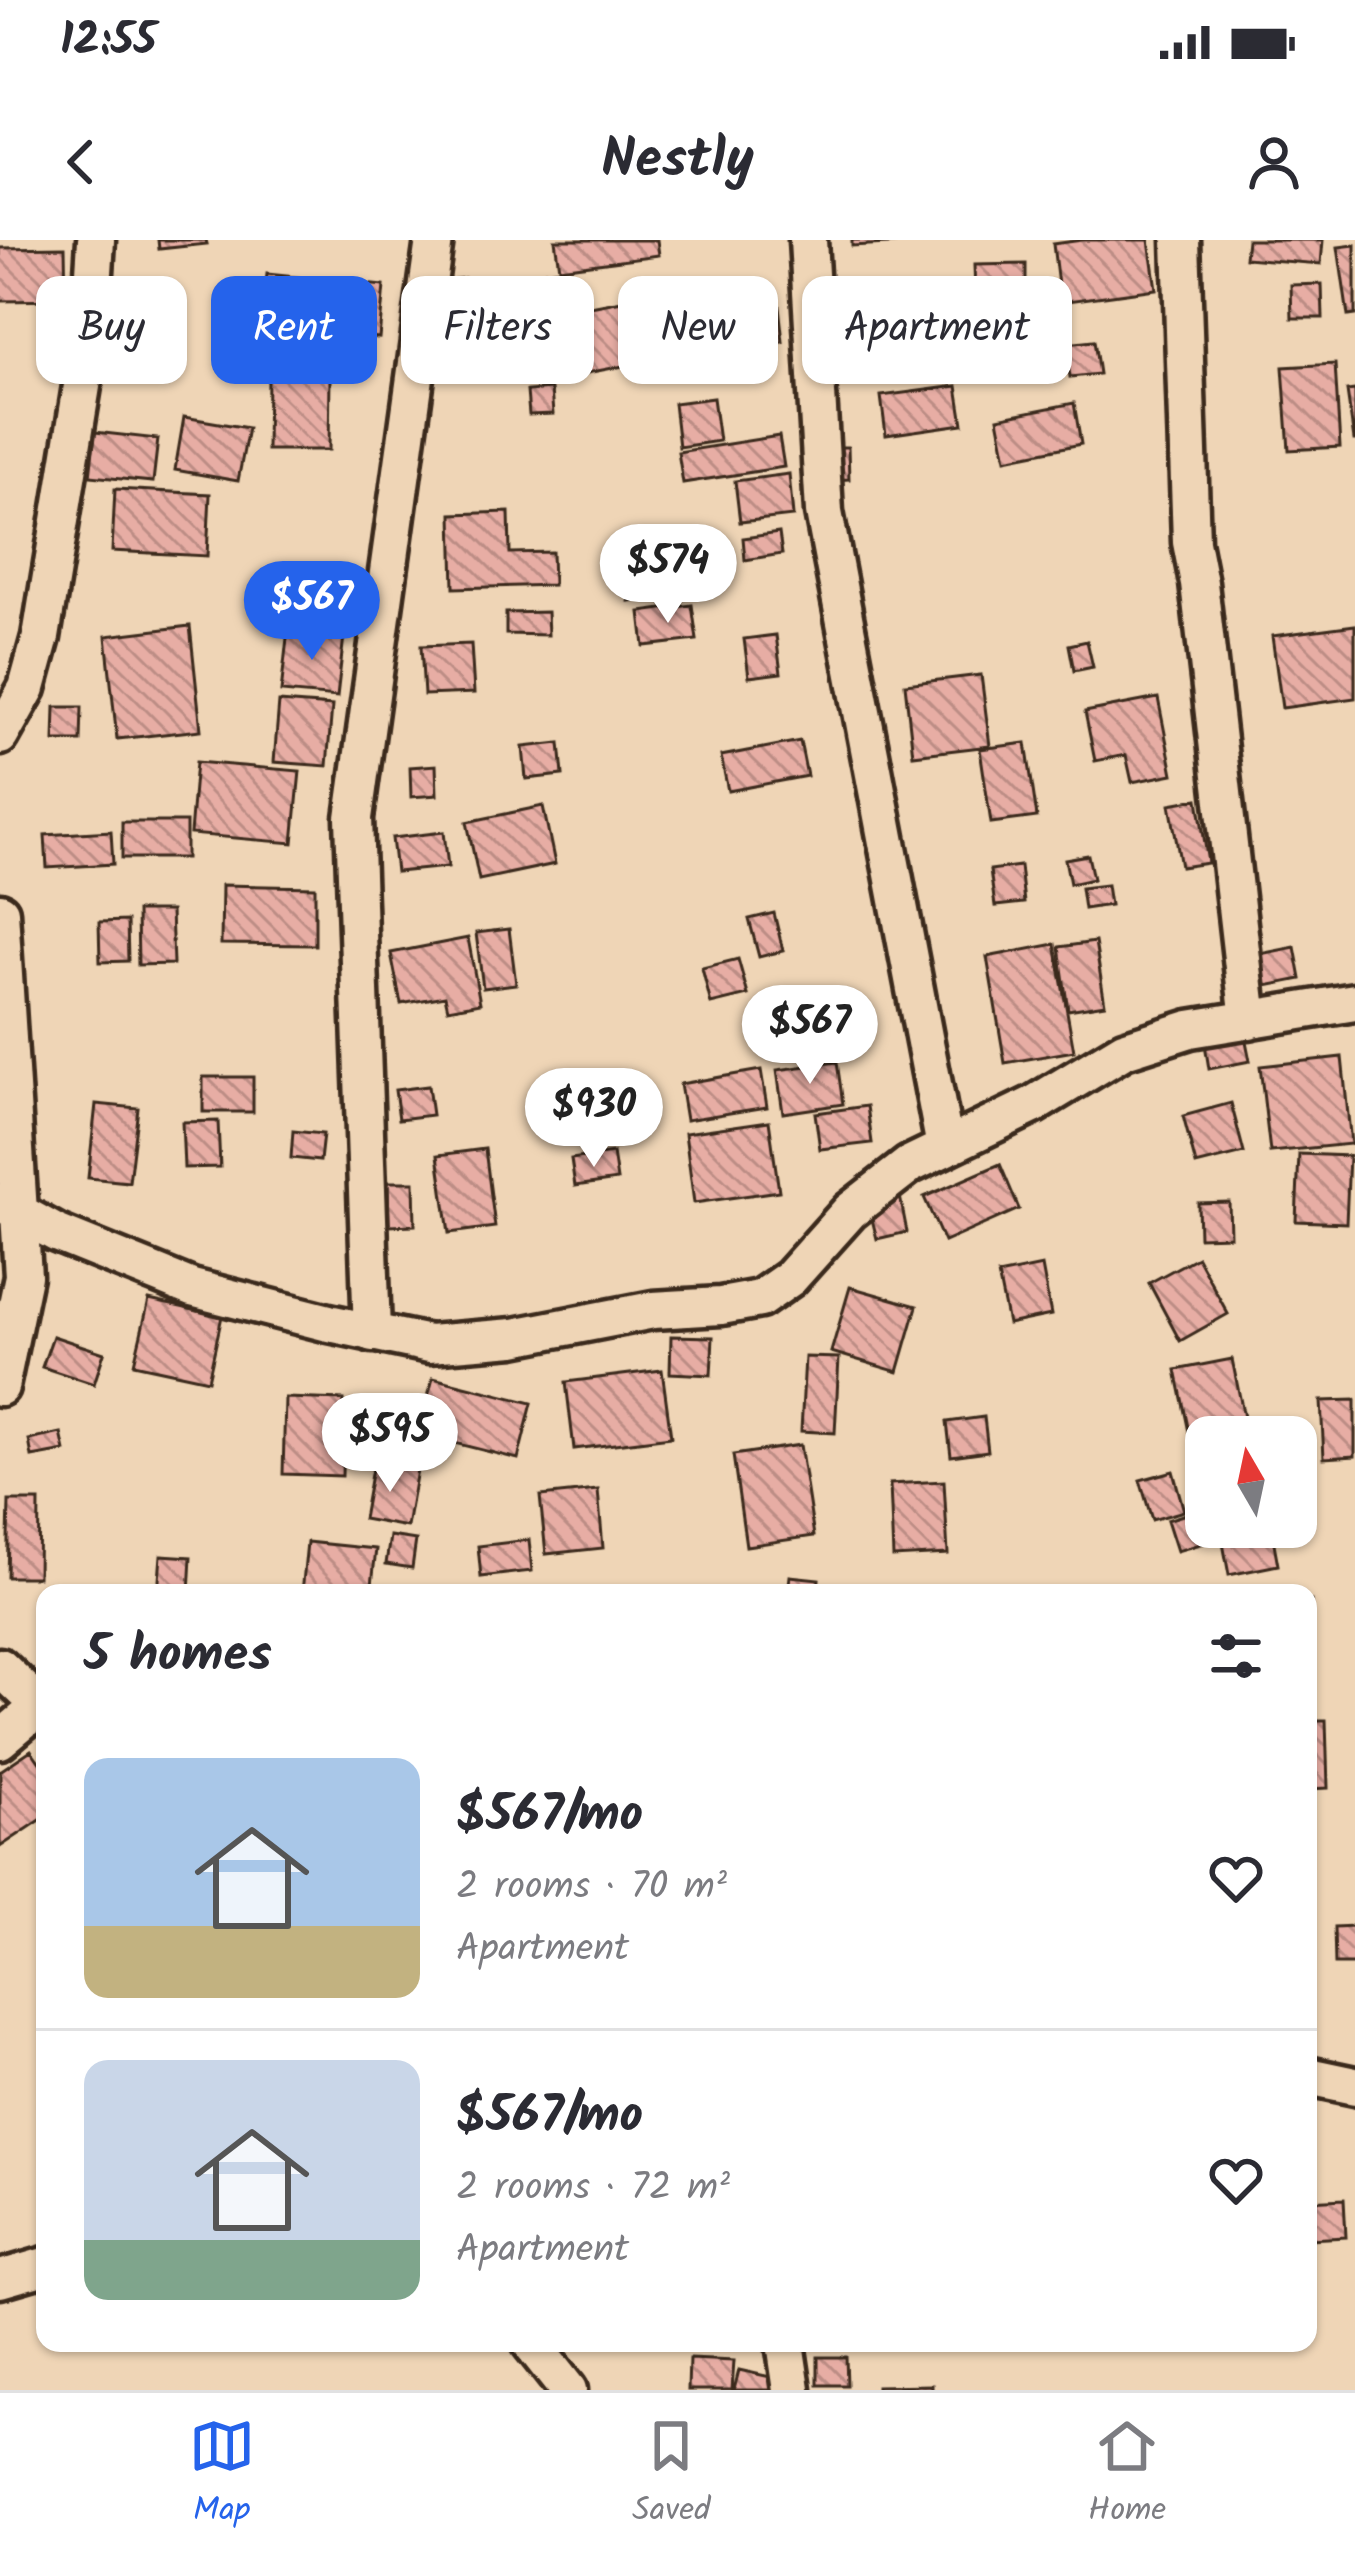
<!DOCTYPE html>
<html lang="en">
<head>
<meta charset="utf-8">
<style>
  :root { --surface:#fff; --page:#f2f2f3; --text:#2b2b33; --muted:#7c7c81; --line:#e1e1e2; --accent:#2563eb }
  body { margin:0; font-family:Kalam,sans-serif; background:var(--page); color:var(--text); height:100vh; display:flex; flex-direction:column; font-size:45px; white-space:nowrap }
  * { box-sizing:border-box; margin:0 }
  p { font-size:39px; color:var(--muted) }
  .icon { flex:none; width:66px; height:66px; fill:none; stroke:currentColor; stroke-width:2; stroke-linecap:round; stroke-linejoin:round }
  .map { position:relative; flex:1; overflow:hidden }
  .side { position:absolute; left:36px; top:1344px; width:1281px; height:768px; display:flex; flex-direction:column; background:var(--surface); border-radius:24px; box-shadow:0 3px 9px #0004 }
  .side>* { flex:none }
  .top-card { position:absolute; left:36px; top:36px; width:1284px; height:108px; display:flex; gap:24px }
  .needle { width:78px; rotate:351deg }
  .tools { position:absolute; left:1185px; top:1176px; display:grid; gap:24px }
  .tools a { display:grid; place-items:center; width:132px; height:132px; border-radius:24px; background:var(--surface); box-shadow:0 3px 9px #0004; font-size:60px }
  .price { position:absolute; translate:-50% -102px; padding:0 27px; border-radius:42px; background:#fff; color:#222; font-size:39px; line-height:78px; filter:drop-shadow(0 3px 6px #0008) }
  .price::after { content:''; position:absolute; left:50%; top:72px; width:36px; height:27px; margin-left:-18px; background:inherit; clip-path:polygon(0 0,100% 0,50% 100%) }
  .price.active { background:var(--accent); color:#fff }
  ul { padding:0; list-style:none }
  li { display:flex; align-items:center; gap:36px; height:300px; padding:0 48px }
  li+li { border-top:3px solid var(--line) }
  li span { display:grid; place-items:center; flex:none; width:336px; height:240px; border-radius:24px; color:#555 }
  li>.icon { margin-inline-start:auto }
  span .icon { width:144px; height:144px; fill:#fffc; stroke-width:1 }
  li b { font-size:51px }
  h2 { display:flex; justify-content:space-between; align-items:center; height:144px; padding:0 48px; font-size:51px }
  .pill { padding:0 42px; border-radius:24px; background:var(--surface); box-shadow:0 3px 9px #0004; font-size:42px; line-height:108px }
  .pill.active { background:var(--accent); color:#fff }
  .status { display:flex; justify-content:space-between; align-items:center; height:84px; padding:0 60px; background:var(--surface); direction:ltr }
  .status svg { height:33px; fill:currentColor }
  header { display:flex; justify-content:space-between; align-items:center; height:156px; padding:0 48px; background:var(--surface); font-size:54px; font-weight:800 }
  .menu { display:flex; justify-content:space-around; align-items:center; height:168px; border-top:3px solid var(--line); background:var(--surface); font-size:33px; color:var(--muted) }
  .menu a { display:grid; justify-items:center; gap:6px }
  .menu .active { color:var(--accent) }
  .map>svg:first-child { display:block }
  .building { fill:url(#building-back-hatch); stroke:#3b2a1e; stroke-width:3 }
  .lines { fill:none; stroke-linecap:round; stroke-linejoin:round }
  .minor-casing { stroke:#3b2a1e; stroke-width:45 }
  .minor { stroke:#efd5b6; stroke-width:36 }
</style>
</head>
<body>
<div class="status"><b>12:55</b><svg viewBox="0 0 49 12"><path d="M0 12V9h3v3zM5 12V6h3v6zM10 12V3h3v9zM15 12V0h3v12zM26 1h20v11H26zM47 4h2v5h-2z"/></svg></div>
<header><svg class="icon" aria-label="back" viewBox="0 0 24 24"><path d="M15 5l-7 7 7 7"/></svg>Nestly<svg class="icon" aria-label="person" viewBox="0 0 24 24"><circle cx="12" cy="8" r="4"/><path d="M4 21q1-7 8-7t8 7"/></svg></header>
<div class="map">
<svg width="1355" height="2150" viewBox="0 0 1355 2150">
  <defs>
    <pattern id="building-back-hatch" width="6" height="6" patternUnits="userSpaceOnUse" patternTransform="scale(3)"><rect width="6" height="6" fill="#e7ada4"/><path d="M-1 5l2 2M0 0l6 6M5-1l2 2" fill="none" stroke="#bc8d85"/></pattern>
  </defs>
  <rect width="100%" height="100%" fill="#efd5b6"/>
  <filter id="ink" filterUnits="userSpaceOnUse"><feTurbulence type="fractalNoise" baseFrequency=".00833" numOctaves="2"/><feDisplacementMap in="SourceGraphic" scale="24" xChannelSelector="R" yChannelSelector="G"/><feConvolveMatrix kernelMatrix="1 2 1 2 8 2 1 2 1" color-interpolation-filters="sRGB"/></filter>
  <g filter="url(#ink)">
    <!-- building -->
    <path class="building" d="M 158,0 L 206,0 L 207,4 L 159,9 Z
      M 555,0 L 657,0 L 659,15 L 559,28 Z
      M 852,0 L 905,0 L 905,3 L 852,6 Z
      M 1082,0 L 1149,0 L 1156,49 L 1060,62 L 1053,4 Z
      M 1247,0 L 1323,0 L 1321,24 L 1245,18 Z
      M 1355,5 L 1355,75 L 1348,76 L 1338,7 Z
      M 65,7 L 66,60 L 0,61 L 0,8 Z
      M 1026,24 L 1026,52 L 975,53 L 974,25 Z
      M 560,29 L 564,57 L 543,59 L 540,32 Z
      M 267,34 L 384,46 L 379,98 L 261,86 Z
      M 464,38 L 468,67 L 440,71 L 436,42 Z
      M 1322,44 L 1323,78 L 1292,78 L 1291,45 Z
      M 909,50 L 917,116 L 833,125 L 826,59 Z
      M 653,55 L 665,118 L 566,137 L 554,74 Z
      M 548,66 L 554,118 L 527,121 L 521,69 Z
      M 779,66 L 783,102 L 728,108 L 725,73 Z
      M 1036,73 L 1043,108 L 1002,116 L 995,81 Z
      M 1094,101 L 1099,134 L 1070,137 L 1065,104 Z
      M 1335,124 L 1340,207 L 1289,210 L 1283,127 Z
      M 330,137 L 329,210 L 267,210 L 268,138 Z
      M 957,146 L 963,184 L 886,195 L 881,156 Z
      M 551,149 L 553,174 L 529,175 L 527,151 Z
      M 1355,150 L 1355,200 L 1354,200 L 1347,151 Z
      M 713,158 L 719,201 L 679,207 L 674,163 Z
      M 1074,163 L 1081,204 L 1006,219 L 998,178 Z
      M 184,177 L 248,188 L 238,241 L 175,230 Z
      M 95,192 L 158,199 L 153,242 L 90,236 Z
      M 779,196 L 784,227 L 683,243 L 678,212 Z
      M 829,207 L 848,207 L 849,239 L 830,240 Z
      M 789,234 L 793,276 L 740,282 L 735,241 Z
      M 115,249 L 210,254 L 207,316 L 112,311 Z
      M 509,272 L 510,313 L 552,312 L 553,345 L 454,348 L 452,274 Z
      M 779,293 L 782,314 L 745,320 L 743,298 Z
      M 680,301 L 688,352 L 629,361 L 621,309 Z
      M 692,365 L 697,400 L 644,406 L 640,372 Z
      M 547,372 L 548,395 L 506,394 L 506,373 Z
      M 1355,385 L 1355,458 L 1282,468 L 1272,396 Z
      M 190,386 L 201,490 L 117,499 L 106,396 Z
      M 288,389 L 344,396 L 337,457 L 281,452 Z
      M 776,395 L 781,433 L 749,437 L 744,399 Z
      M 1087,401 L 1093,427 L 1074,431 L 1069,405 Z
      M 471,404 L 474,453 L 424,455 L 421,406 Z
      M 981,435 L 990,506 L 913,515 L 905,444 Z
      M 1158,458 L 1173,534 L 1132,542 L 1126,515 L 1095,521 L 1085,472 Z
      M 279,462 L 332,466 L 327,526 L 274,522 Z
      M 55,467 L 82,467 L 81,501 L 54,501 Z
      M 800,501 L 807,536 L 728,551 L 721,516 Z
      M 560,503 L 563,535 L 526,539 L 523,507 Z
      M 1026,503 L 1037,577 L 991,583 L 980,509 Z
      M 196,522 L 300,531 L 293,603 L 190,594 Z
      M 436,525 L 437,555 L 411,557 L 410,527 Z
      M 1198,559 L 1208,623 L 1181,627 L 1170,564 Z
      M 543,566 L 555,624 L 479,640 L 467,582 Z
      M 122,582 L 186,582 L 186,618 L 122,618 Z
      M 111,591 L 113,624 L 47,628 L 45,595 Z
      M 444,592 L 448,627 L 396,632 L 392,598 Z
      M 1088,615 L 1093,639 L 1070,644 L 1065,619 Z
      M 1020,626 L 1024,663 L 995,666 L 990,630 Z
      M 222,645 L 315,647 L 315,705 L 221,704 Z
      M 1107,645 L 1110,665 L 1084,669 L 1081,648 Z
      M 137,671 L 171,671 L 173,724 L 138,725 Z
      M 774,673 L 783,711 L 759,717 L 749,679 Z
      M 127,681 L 128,721 L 100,722 L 99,682 Z
      M 509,689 L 516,744 L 483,748 L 476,693 Z
      M 468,698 L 480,763 L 448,769 L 445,756 L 401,764 L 391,713 Z
      M 1095,702 L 1105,764 L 1068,770 L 1059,707 Z
      M 1055,704 L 1074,811 L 1005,823 L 987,717 Z
      M 1295,707 L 1301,739 L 1266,746 L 1260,714 Z
      M 738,719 L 748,755 L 711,764 L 702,728 Z
      M 1245,796 L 1250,821 L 1209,829 L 1205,804 Z
      M 1342,817 L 1351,904 L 1270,912 L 1260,826 Z
      M 837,822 L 843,864 L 783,873 L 777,830 Z
      M 761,830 L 767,867 L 686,880 L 680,844 Z
      M 203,837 L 253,837 L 253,872 L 203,872 Z
      M 428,846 L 432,875 L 399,879 L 395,850 Z
      M 1231,863 L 1244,913 L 1196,925 L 1183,876 Z
      M 96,864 L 138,868 L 129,942 L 88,938 Z
      M 867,866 L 872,903 L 820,909 L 815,873 Z
      M 218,881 L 220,927 L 184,928 L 182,882 Z
      M 769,881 L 779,951 L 694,963 L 685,893 Z
      M 293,891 L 323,894 L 320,921 L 291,918 Z
      M 485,909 L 495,987 L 449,993 L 438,915 Z
      M 613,913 L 617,940 L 575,946 L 571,919 Z
      M 1299,914 L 1349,916 L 1346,983 L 1296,981 Z
      M 1000,924 L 1019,969 L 944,1002 L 924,957 Z
      M 388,942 L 414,942 L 415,985 L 389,986 Z
      M 900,956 L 907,992 L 877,999 L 868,963 Z
      M 1229,962 L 1230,996 L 1199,997 L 1198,963 Z
      M 1197,1017 L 1228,1074 L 1180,1101 L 1149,1043 Z
      M 1042,1026 L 1051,1075 L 1008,1084 L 998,1035 Z
      M 850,1047 L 917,1066 L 898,1132 L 831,1112 Z
      M 149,1060 L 222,1076 L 208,1140 L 134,1124 Z
      M 53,1096 L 104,1113 L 94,1144 L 42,1127 Z
      M 671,1096 L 713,1097 L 711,1135 L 670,1133 Z
      M 805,1117 L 839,1118 L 835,1193 L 801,1191 Z
      M 1232,1119 L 1248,1197 L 1206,1197 L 1206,1208 L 1193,1211 L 1176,1130 Z
      M 662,1130 L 671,1197 L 574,1209 L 566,1142 Z
      M 433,1138 L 532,1163 L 518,1219 L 418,1194 Z
      M 285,1158 L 344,1160 L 342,1236 L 283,1234 Z
      M 1355,1160 L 1355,1216 L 1324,1218 L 1321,1161 Z
      M 984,1177 L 988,1211 L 951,1216 L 947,1182 Z
      M 61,1193 L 65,1211 L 32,1217 L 29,1200 Z
      M 800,1205 L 814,1296 L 746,1306 L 733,1215 Z
      M 373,1223 L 417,1230 L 407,1287 L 363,1279 Z
      M 1173,1231 L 1184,1271 L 1152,1280 L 1140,1240 Z
      M 944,1241 L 948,1314 L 893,1317 L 890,1244 Z
      M 598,1250 L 603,1308 L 546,1314 L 540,1256 Z
      M 9,1261 L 39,1261 L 38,1337 L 7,1337 Z
      M 1199,1270 L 1208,1302 L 1177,1311 L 1167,1280 Z
      M 1220,1287 L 1271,1287 L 1278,1325 L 1229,1335 Z
      M 390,1296 L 416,1300 L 412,1328 L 386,1324 Z
      M 529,1300 L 532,1331 L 481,1337 L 478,1306 Z
      M 307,1302 L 376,1309 L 371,1353 L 302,1353 Z
      M 161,1315 L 191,1317 L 189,1353 L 158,1353 Z
      M 790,1336 L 819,1339 L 818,1353 L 788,1353 Z
      M 1308,1361 L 1311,1361 L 1315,1432 L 1308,1432 Z
      M 1308,1480 L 1326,1480 L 1328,1548 L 1308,1549 Z
      M 31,1510 L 45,1530 L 45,1577 L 0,1607 L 0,1531 Z
      M 1355,1686 L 1355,1724 L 1335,1724 L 1334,1687 Z
      M 1344,1959 L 1346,1997 L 1308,1999 L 1308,1961 Z
      M 818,2117 L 846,2117 L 847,2145 L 818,2145 Z
      M 689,2119 L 734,2121 L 732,2150 L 688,2150 Z
      M 739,2130 L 784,2140 L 782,2150 L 734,2150 Z
      M 932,2145 L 932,2150 L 877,2150 L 877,2146 Z"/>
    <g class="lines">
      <!-- minor casing -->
      <g class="minor-casing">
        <path id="minor" d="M 808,0 L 824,272 L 945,907
          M 1181,0 L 1191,302 L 1199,343 L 1249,780
          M 0,496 L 27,448 L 41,397 L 90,97 L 96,0
          M 0,672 L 23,1036 L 0,1147
          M 0,962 L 56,993 L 192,1048 L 329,1083 L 429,1104 L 514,1097 L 653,1070 L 721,1066 L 760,1059 L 790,1038 L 850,971 L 909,925 L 1033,865 L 1124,810 L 1190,789 L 1355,762
          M 372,1093 L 354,578 L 434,0
          M 0,1427 L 45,1470
          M 0,1500 L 45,1462
          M 1308,1836 L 1355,1846
          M 0,2039 L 45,2026
          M 531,2103 L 568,2150
          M 785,2103 L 792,2150"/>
      </g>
      <!-- minor -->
      <use href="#minor" class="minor"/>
    </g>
  </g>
</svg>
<div class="tools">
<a><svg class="needle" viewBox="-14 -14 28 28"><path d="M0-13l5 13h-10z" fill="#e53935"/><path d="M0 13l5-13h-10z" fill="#7c7c81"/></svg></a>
</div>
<b class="price" style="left:668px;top:386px">$574</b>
<b class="price active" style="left:312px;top:423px">$567</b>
<b class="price" style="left:810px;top:847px">$567</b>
<b class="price" style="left:594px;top:930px">$930</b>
<b class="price" style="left:390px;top:1255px">$595</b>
<div class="top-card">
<a class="pill">Buy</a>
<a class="pill active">Rent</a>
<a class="pill">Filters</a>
<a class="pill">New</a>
<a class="pill">Apartment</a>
</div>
<section class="side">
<h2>5 homes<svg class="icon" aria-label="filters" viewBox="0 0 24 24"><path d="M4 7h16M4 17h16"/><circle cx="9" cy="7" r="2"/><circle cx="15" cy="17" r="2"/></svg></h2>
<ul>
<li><span style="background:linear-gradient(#a9c7e8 70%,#c2b280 0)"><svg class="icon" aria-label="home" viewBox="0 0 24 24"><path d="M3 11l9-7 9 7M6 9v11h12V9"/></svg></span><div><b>$567/mo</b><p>2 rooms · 70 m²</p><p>Apartment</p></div><svg class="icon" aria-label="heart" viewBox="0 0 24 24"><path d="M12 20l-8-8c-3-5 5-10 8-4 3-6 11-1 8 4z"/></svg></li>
<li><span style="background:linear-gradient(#c9d6e8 75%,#7fa58c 0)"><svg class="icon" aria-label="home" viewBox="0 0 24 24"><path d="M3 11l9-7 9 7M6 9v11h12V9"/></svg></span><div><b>$567/mo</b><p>2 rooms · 72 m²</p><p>Apartment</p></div><svg class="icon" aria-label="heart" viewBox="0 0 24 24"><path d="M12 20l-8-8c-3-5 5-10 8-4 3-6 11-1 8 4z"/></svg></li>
</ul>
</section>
</div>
<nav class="menu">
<a class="active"><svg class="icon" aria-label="map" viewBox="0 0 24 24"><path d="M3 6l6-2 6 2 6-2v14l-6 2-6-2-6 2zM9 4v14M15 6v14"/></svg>Map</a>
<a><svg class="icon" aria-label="saved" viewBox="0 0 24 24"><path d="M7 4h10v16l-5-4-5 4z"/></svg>Saved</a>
<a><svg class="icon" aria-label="home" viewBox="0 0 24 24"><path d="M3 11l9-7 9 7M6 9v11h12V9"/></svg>Home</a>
</nav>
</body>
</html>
